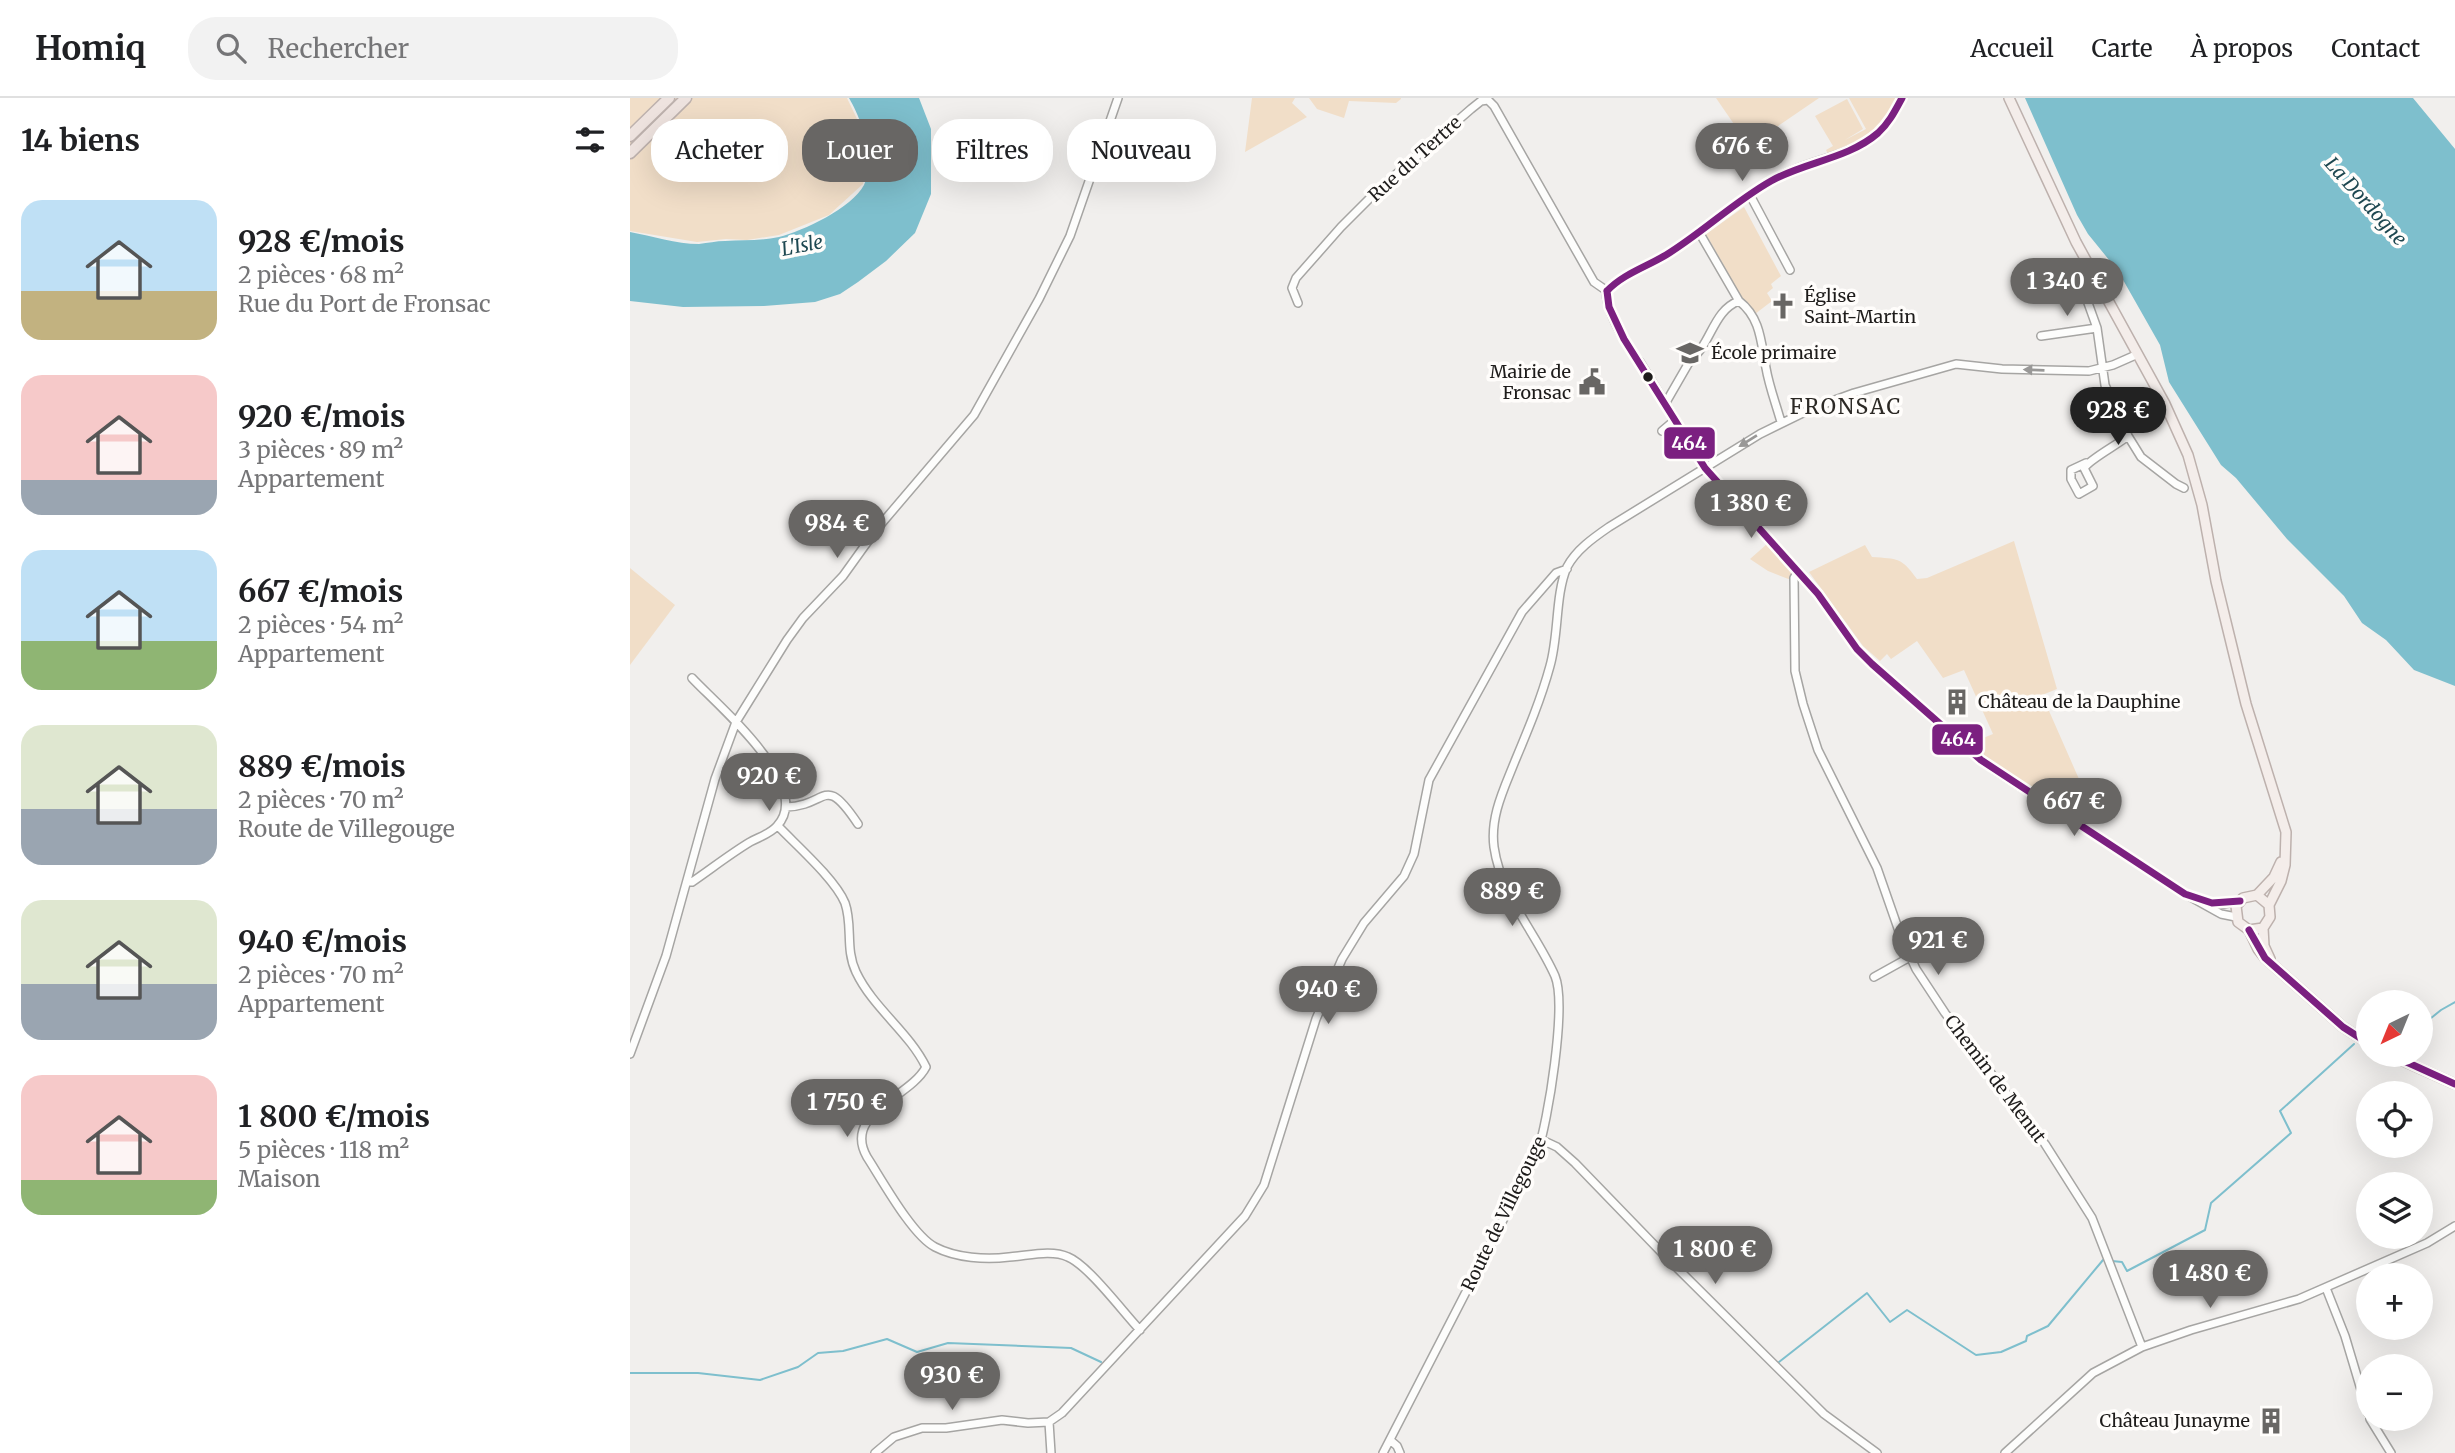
<!DOCTYPE html>
<html lang="fr">
<head>
<meta charset="utf-8">
<style>
  :root { --surface:#fff; --page:#f2f2f2; --text:#202124; --muted:#757577; --line:#e0e0e0; --accent:#686664 }
  body { margin:0; font-family:Merriweather,serif; background:var(--page); color:var(--text); height:100vh; display:flex; flex-direction:column; font-size:26px; white-space:nowrap }
  * { box-sizing:border-box; margin:0 }
  p { font-size:23px; color:var(--muted) }
  .icon { flex:none; width:38px; height:38px; fill:none; stroke:currentColor; stroke-width:2; stroke-linecap:round; stroke-linejoin:round }
  .map { position:relative; flex:1; overflow:hidden }
  .panel { display:flex; flex-direction:column; background:var(--surface); width:630px }
  .panel>* { flex:none }
  .hud { position:absolute; left:21px; top:21px; width:665px; height:63px; display:flex; gap:14px }
  .needle { width:46px; rotate:223deg }
  .buttons { position:absolute; left:1726px; top:892px; display:grid; gap:14px }
  .buttons a { display:grid; place-items:center; width:77px; height:77px; border-radius:50%; background:var(--surface); box-shadow:0 7px 28px #0002; font-size:35px }
  .price { position:absolute; translate:-50% -60px; padding:0 16px; border-radius:24px; background:var(--accent); color:#fff; font-size:23px; line-height:46px; filter:drop-shadow(0 2px 4px #0008) }
  .price::after { content:''; position:absolute; left:50%; top:42px; width:21px; height:16px; margin-left:-10px; background:inherit; clip-path:polygon(0 0,100% 0,50% 100%) }
  .price.selected { background:#222; color:#fff }
  ul { padding:0; list-style:none }
  li { display:flex; align-items:center; gap:21px; height:175px; padding:0 21px }
  li span { display:grid; place-items:center; flex:none; width:196px; height:140px; border-radius:21px; color:#555 }
  li>.icon { margin-inline-start:auto }
  span .icon { width:84px; height:84px; fill:#fffc; stroke-width:1 }
  li b { font-size:30px }
  h2 { display:flex; justify-content:space-between; align-items:center; height:84px; padding:0 21px; font-size:30px }
  .chip { padding:0 24px; border-radius:28px; background:var(--surface); box-shadow:0 7px 28px #0002; font-size:24px; line-height:63px }
  .chip.selected { background:var(--accent); color:#fff }
  header { display:flex; align-items:center; gap:42px; box-sizing:border-box; height:98px; padding:0 35px; background:var(--surface); border-bottom:2px solid var(--line) }
  header strong { font-size:33px }
  nav { display:flex; gap:38px; margin-inline-start:auto; font-size:24px }
  .search { width:490px; height:63px; background:var(--page); display:flex; align-items:center; gap:18px; box-sizing:border-box; padding:0 24px; border-radius:28px; color:var(--muted); font-size:26px }
  main { display:flex; flex:1; min-height:0 }
  .map>svg:first-child { display:block }
  .green { fill:#f1dec8 }
  .water { fill:#7ebfcd }
  .lines { fill:none; stroke-linecap:round; stroke-linejoin:round }
  .stream { stroke:#7ebfcd; stroke-width:2 }
  .minor-casing { stroke:#a6a5a3; stroke-width:10 }
  .major-casing { stroke:#bdb1ad; stroke-width:12 }
  .highway-casing { stroke:#bdb1ad; stroke-width:13 }
  .minor { stroke:#fdfdfc; stroke-width:7 }
  .major { stroke:#f4edea; stroke-width:9 }
  .highway { stroke:#eee3df; stroke-width:10 }
  .bus-1-casing { stroke:#fffdfb; stroke-width:12 }
  .bus-1 { stroke:#7b2080; stroke-width:7 }
  .oneway { fill:#999897 }
  .bus-dot { fill:#1e1c1b; stroke:#fffdfb; stroke-width:2.5 }
  .labels { text-anchor:middle; stroke-width:7; stroke-linejoin:round; paint-order:stroke }
  .street-label { font-size:18px; fill:#1e1c1b; stroke:#fffdfb }
  .poi-label { font-size:18px; fill:#1e1c1b; stroke:#fffdfb; text-anchor:start }
  .water-label { font-size:19px; font-style:italic; fill:#1d4750; stroke:#fffdfb }
  .quarter-label { font-size:21px; letter-spacing:2px; fill:#2c2925; stroke:#fffdfb }
  .line-badge { stroke:#fffdfb; stroke-width:2.5 }
  .badge-label { font-size:19px; text-anchor:middle; font-weight:bold; fill:#fff }
</style>
</head>
<body>
<header>
<strong>Homiq</strong>
<div class="search"><svg class="icon" aria-label="search" viewBox="0 0 24 24"><circle cx="10" cy="10" r="6"/><path d="M15 15l6 6"/></svg>Rechercher</div>
<nav><a>Accueil</a><a>Carte</a><a>À propos</a><a>Contact</a></nav>
</header>
<main>
<section class="panel">
<h2>14 biens<svg class="icon" aria-label="filters" viewBox="0 0 24 24"><path d="M4 7h16M4 17h16"/><circle cx="9" cy="7" r="2"/><circle cx="15" cy="17" r="2"/></svg></h2>
<ul>
<li><span style="background:linear-gradient(#bfe0f5 65%,#c2b280 0)"><svg class="icon" aria-label="home" viewBox="0 0 24 24"><path d="M3 11l9-7 9 7M6 9v11h12V9"/></svg></span><div><b>928 €/mois</b><p>2 pièces · 68 m²</p><p>Rue du Port de Fronsac</p></div></li>
<li><span style="background:linear-gradient(#f6c9c9 75%,#9aa5b1 0)"><svg class="icon" aria-label="home" viewBox="0 0 24 24"><path d="M3 11l9-7 9 7M6 9v11h12V9"/></svg></span><div><b>920 €/mois</b><p>3 pièces · 89 m²</p><p>Appartement</p></div></li>
<li><span style="background:linear-gradient(#bfe0f5 65%,#8fb573 0)"><svg class="icon" aria-label="home" viewBox="0 0 24 24"><path d="M3 11l9-7 9 7M6 9v11h12V9"/></svg></span><div><b>667 €/mois</b><p>2 pièces · 54 m²</p><p>Appartement</p></div></li>
<li><span style="background:linear-gradient(#dfe7d0 60%,#9aa5b1 0)"><svg class="icon" aria-label="home" viewBox="0 0 24 24"><path d="M3 11l9-7 9 7M6 9v11h12V9"/></svg></span><div><b>889 €/mois</b><p>2 pièces · 70 m²</p><p>Route de Villegouge</p></div></li>
<li><span style="background:linear-gradient(#dfe7d0 60%,#9aa5b1 0)"><svg class="icon" aria-label="home" viewBox="0 0 24 24"><path d="M3 11l9-7 9 7M6 9v11h12V9"/></svg></span><div><b>940 €/mois</b><p>2 pièces · 70 m²</p><p>Appartement</p></div></li>
<li><span style="background:linear-gradient(#f6c9c9 75%,#8fb573 0)"><svg class="icon" aria-label="home" viewBox="0 0 24 24"><path d="M3 11l9-7 9 7M6 9v11h12V9"/></svg></span><div><b>1 800 €/mois</b><p>5 pièces · 118 m²</p><p>Maison</p></div></li>
</ul>
</section>
<div class="map">
<svg width="1825" height="1355" viewBox="0 0 1825 1355">
  <rect width="100%" height="100%" fill="#f1efed"/>
  <!-- green -->
  <path class="green" d="M 0,0 L 217,0 L 228,23 L 237,65 L 233,86 L 199,117 L 149,137 L 117,142 L 96,141 L 67,144 L 0,133 Z
    M 622,0 L 665,0 L 662,5 L 677,19 L 615,54 Z
    M 679,0 L 771,0 L 771,1 L 766,5 L 719,3 L 714,20 L 687,11 Z
    M 1086,0 L 1189,0 L 1119,48 Z
    M 1219,0 L 1269,0 C 1256,31 1229,46 1198,56 L 1196,52 L 1203,48 L 1185,18 L 1217,1 L 1233,31 L 1215,42 L 1236,31 Z
    M 1114,109 L 1151,178 L 1141,186 L 1143,190 L 1137,195 L 1142,203 L 1125,216 L 1112,200 L 1076,136 Z
    M 1384,443 L 1427,591 L 1412,597 L 1456,697 L 1436,711 L 1363,665 L 1341,645 L 1363,636 L 1334,572 L 1313,580 L 1287,543 L 1261,561 L 1257,556 L 1250,563 L 1233,548 L 1179,474 L 1235,447 L 1242,459 C 1268,461 1271,459 1287,481 L 1297,480 Z
    M 1137,446 L 1161,471 L 1161,482 L 1138,473 L 1120,461 Z
    M 0,470 L 45,507 L 0,567 Z"/>
  <!-- water -->
  <path class="water" d="M 219,0 L 289,0 L 301,31 L 301,96 L 285,135 L 256,163 L 228,184 L 210,196 L 185,204 L 134,208 L 53,209 L 0,203 L 0,134 C 22,138 46,146 69,146 C 78,145 86,143 95,143 C 113,142 131,143 149,139 C 173,133 222,110 234,87 C 246,62 232,22 219,0 Z
    M 1395,0 L 1783,0 L 1825,51 L 1825,588 L 1784,572 L 1756,542 L 1732,525 L 1714,498 L 1657,441 L 1606,380 L 1591,367 L 1539,284 L 1530,247 L 1488,173 L 1458,136 L 1447,117 Z"/>
  <g class="lines">
    <!-- stream -->
    <path class="stream" d="M 1790,929 L 1811,912 L 1825,904
      M 1737,935 L 1738,936
      M 1482,1163 L 1492,1164 L 1497,1173 L 1575,1132 L 1581,1105 L 1661,1035 L 1650,1013 L 1724,946
      M 1149,1264 L 1237,1195 L 1260,1224 L 1277,1212 L 1346,1257 L 1371,1254 L 1396,1243 L 1397,1238 L 1418,1228 L 1473,1162 L 1476,1162
      M 0,1275 L 68,1275 L 130,1282 L 168,1269 L 188,1255 L 213,1253 L 257,1241 L 287,1254 L 318,1245 L 441,1250 L 471,1264"/>
    <!-- minor casing -->
    <g class="minor-casing">
      <path id="minor" d="M 1120,97 L 1160,172
        M 1069,134 L 1109,203
        M 1453,191 L 1467,230 L 1475,287 L 1498,338 L 1511,359 L 1546,386 L 1554,390
        M 977,193 C 973,208 999,253 1010,264 L 1075,370 L 1188,496 L 1227,551 L 1242,566 L 1338,652 L 1365,672 L 1555,796 L 1591,816 L 1606,819
        M 977,193 C 987,179 1020,167 1036,157 C 1072,134 1105,105 1141,83 C 1191,53 1246,62 1272,0
        M 668,205 L 662,190 L 666,180 L 711,129 L 749,91 L 841,11 L 851,3 L 858,2 L 864,8 L 964,184 L 977,193
        M 1411,238 L 1467,230
        M 1035,306 L 1061,261 C 1081,247 1083,212 1109,203 C 1131,220 1131,245 1136,270 C 1139,288 1146,306 1151,324
        M 1032,333 L 1045,322
        M 1456,365 L 1441,372 L 1441,381 L 1449,396 L 1463,388 L 1454,370 C 1460,361 1487,347 1498,338
        M 1168,473 L 1164,480 L 1165,573 L 1173,606 L 1188,652 L 1247,770 L 1270,836 L 1286,871 L 1315,915 L 1415,1046 L 1462,1120 L 1512,1249
        M 156,709 C 199,708 193,674 228,726
        M 148,728 C 166,747 205,781 215,805 C 223,828 215,851 226,874 C 243,910 279,934 296,969 C 280,1000 212,1015 237,1059 C 252,1082 282,1137 305,1149 C 326,1160 356,1162 379,1159 C 397,1158 421,1151 438,1159 C 458,1167 493,1214 510,1232
        M 57,784 L 62,784 C 81,771 100,756 120,744 C 129,739 140,736 147,728 C 185,688 87,607 62,580
        M 1573,804 L 1593,806 L 1610,803
        M 1244,879 L 1280,859
        M 0,956 L 36,858 L 85,681 L 106,624 L 157,542 L 173,520 L 213,478 L 246,432 L 344,317 L 409,201 L 440,138 L 488,0
        M 912,1042 L 927,1049 L 945,1065 L 1035,1158 L 1194,1316 L 1247,1355
        M 1696,1190 L 1715,1238 L 1738,1315
        M 1740,1321 L 1761,1355
        M 760,1342 L 767,1348 L 770,1355
        M 245,1355 L 264,1339 L 292,1330 L 316,1330 L 372,1322 L 398,1325 L 419,1324
        M 421,1355 L 419,1324 L 432,1315 L 615,1118 L 634,1087 L 686,921 L 712,861 L 734,825 L 774,778 L 784,756 L 799,682 L 892,514 L 926,475 L 937,471
        M 753,1355 L 907,1056 C 918,1024 937,907 925,878 C 906,835 871,798 864,749 C 860,718 874,691 885,663 C 898,632 911,601 920,568 C 929,537 925,497 937,469 C 946,452 963,440 979,429 L 1130,336 L 1183,310 L 1224,295 L 1326,266 L 1372,271 L 1459,273 L 1483,267 L 1508,256
        M 1375,1355 L 1463,1275 L 1512,1249 L 1561,1232 L 1669,1201 L 1797,1145 L 1825,1128"/>
    </g>
    <!-- major casing -->
    <g class="major-casing">
      <path id="major" d="M 1379,0 L 1446,144 L 1535,306 L 1558,357 L 1572,407 L 1586,483 L 1616,606 L 1656,734 L 1655,767 L 1651,783 L 1639,807
        M 1627,797 L 1644,779 L 1651,764
        M 1633,830 L 1619,832 L 1608,824 L 1606,808 L 1613,800 L 1627,797 L 1639,807 L 1640,819 L 1633,830 L 1634,848 L 1640,861
        M 1619,832 L 1628,851 L 1635,860 L 1713,929 L 1738,945
        M 1760,957 L 1825,986"/>
    </g>
    <!-- highway casing -->
    <g class="highway-casing">
      <path id="highway" d="M 0,38 L 39,0
        M 0,55 L 56,0"/>
    </g>
    <!-- minor -->
    <use href="#minor" class="minor"/>
    <!-- major -->
    <use href="#major" class="major"/>
    <!-- highway -->
    <use href="#highway" class="highway"/>
    <!-- bus-1 casing -->
    <g class="bus-1-casing">
      <path id="bus-1" d="M 977,193 L 979,209 L 994,241 L 1075,370 L 1188,496 L 1227,551 L 1242,566 L 1351,662 L 1555,796 L 1582,805 L 1610,803
        M 977,193 C 993,176 1016,169 1036,157 C 1072,135 1104,104 1141,83 C 1174,64 1218,61 1248,35 C 1259,25 1265,13 1272,0
        M 1619,832 L 1635,860 L 1713,929 L 1738,945
        M 1761,957 L 1825,986"/>
    </g>
    <!-- bus-1 -->
    <use href="#bus-1" class="bus-1"/>
  </g>
  <!-- one-way arrows -->
  <defs><path id="oneway-solid" d="M-6-.8H1V-3.2L6.5 0L1 3.2V.8H-6Z" transform="scale(1.75)"/></defs>
  <g class="oneway">
    <use href="#oneway-solid" transform="translate(1404 272) rotate(-178)"/>
    <use href="#oneway-solid" transform="translate(1118 343) rotate(148)"/>
  </g>
  <!-- icons -->
  <defs>
    <g id="church-bare" transform="scale(2.1)"><path d="M-1.2-6h2.4v3.5h3.3v2.4h-3.3V6h-2.4V-.1h-3.3v-2.4h3.3Z" fill="#686664" stroke="#fffdfb" stroke-width="2.5" paint-order="stroke"/></g>
    <g id="school-bare" transform="scale(2.1)"><path d="M0-5L7-2L0 1L-7-2ZM-4 1L0 2.5L4 1V4Q0 6-4 4Z" fill="#686664" stroke="#fffdfb" stroke-width="2.5" paint-order="stroke"/></g>
    <g id="civic-bare" transform="scale(2.1)"><path d="M-.6-6.5H3V-4.5H.6V-3L4-1V1h2V6H-6V1h2V-1L-.6-3ZM-1.2 2.5V6h2.4V2.5Z" fill="#686664" stroke="#fffdfb" stroke-width="2.5" paint-order="stroke"/></g>
    <g id="building-bare" transform="scale(2.1)"><path d="M-4-6H4V6H1V3H-1V6H-4ZM-2.5-4.3h1.7v1.8h-1.7ZM.8-4.3h1.7v1.8H.8ZM-2.5-1h1.7V.8h-1.7ZM.8-1h1.7V.8H.8Z" fill="#686664" stroke="#fffdfb" stroke-width="2.5" paint-order="stroke"/></g>
  </defs>
  <g fill-rule="evenodd">
    <use href="#church-bare" x="1153" y="208"/>
    <use href="#school-bare" x="1060" y="255"/>
    <use href="#civic-bare" x="962" y="284"/>
    <use href="#building-bare" x="1327" y="604"/>
    <use href="#building-bare" x="1641" y="1323"/>
  </g>
  <!-- markers -->
  <circle class="bus-dot" cx="1018" cy="279" r="6"/>
  <g class="labels">
    <!-- street labels -->
    <g class="street-label">
      <text transform="translate(785 61) rotate(-42)" y="6">Rue du Tertre</text>
      <text transform="translate(1365 981) rotate(53)" y="6">Chemin de Menut</text>
      <text transform="translate(874 1116) rotate(-64)" y="6">Route de Villegouge</text>
    </g>
    <!-- poi labels -->
    <g class="poi-label">
      <text x="1174" y="204">Église<tspan x="1174" dy="21">Saint-Martin</tspan></text>
      <text x="1081" y="261">École primaire</text>
      <text x="941" y="280" text-anchor="end">Mairie de<tspan x="941" dy="21">Fronsac</tspan></text>
      <text x="1348" y="610">Château de la Dauphine</text>
      <text x="1620" y="1329" text-anchor="end">Château Junayme</text>
    </g>
    <!-- water labels -->
    <g class="water-label">
      <text transform="translate(1736 103) rotate(48)" y="7">La Dordogne</text>
      <text transform="translate(172 147) rotate(-11)" y="7">L'Isle</text>
    </g>
    <!-- quarter labels -->
    <g class="quarter-label">
      <text x="1216" y="316">FRONSAC</text>
    </g>
  </g>
  <g class="line-badge">
    <rect x="1033" y="328" width="53" height="34" rx="7" fill="#7b2080"/>
    <rect x="1301" y="625" width="53" height="33" rx="7" fill="#7b2080"/>
  </g>
  <g class="badge-label">
    <text x="1059" y="352">464</text>
    <text x="1328" y="648">464</text>
  </g>
</svg>
<div class="buttons">
<a><svg class="needle" viewBox="-14 -14 28 28"><path d="M0-13l5 13h-10z" fill="#e53935"/><path d="M0 13l5-13h-10z" fill="#757577"/></svg></a>
<a><svg class="icon" aria-label="locate" viewBox="0 0 24 24"><circle cx="12" cy="12" r="6"/><path d="M12 2v4M12 18v4M2 12h4M18 12h4"/></svg></a>
<a><svg class="icon" aria-label="layers" viewBox="0 0 24 24"><path d="M12 4l9 5-9 5-9-5zM3 14l9 5 9-5"/></svg></a>
<a>+</a>
<a>−</a>
</div>
<b class="price" style="left:1112px;top:85px">676 €</b>
<b class="price" style="left:1437px;top:220px">1 340 €</b>
<b class="price selected" style="left:1488px;top:349px">928 €</b>
<b class="price" style="left:1121px;top:442px">1 380 €</b>
<b class="price" style="left:207px;top:462px">984 €</b>
<b class="price" style="left:139px;top:715px">920 €</b>
<b class="price" style="left:1444px;top:740px">667 €</b>
<b class="price" style="left:882px;top:830px">889 €</b>
<b class="price" style="left:1308px;top:879px">921 €</b>
<b class="price" style="left:698px;top:928px">940 €</b>
<b class="price" style="left:217px;top:1041px">1 750 €</b>
<b class="price" style="left:1085px;top:1188px">1 800 €</b>
<b class="price" style="left:1580px;top:1212px">1 480 €</b>
<b class="price" style="left:322px;top:1314px">930 €</b>
<div class="hud">
<a class="chip">Acheter</a>
<a class="chip selected">Louer</a>
<a class="chip">Filtres</a>
<a class="chip">Nouveau</a>
</div>
</div>
</main>
</body>
</html>
